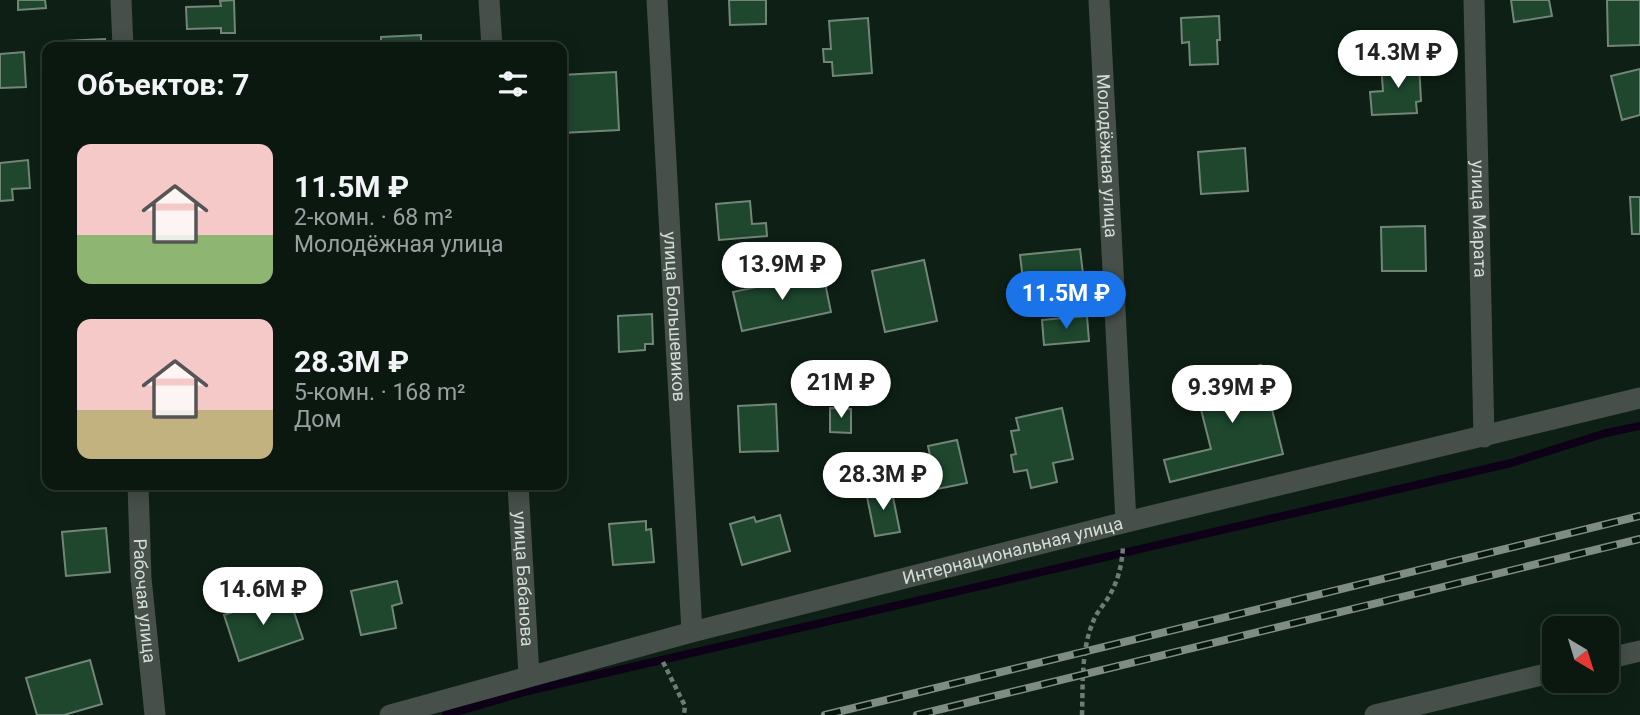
<!DOCTYPE html>
<html lang="ru">
<head>
<meta charset="utf-8">
<style>
  :root { --surface:#0a1810; --page:#18251e; --text:#f1f3f6; --muted:#99a09f; --line:#2a3730; --accent:#1a73e8 }
  body { margin:0; font-family:Roboto,sans-serif; background:var(--page); color:var(--text); height:100vh; display:flex; flex-direction:column; font-size:26px; white-space:nowrap }
  * { box-sizing:border-box; margin:0 }
  p { font-size:23px; color:var(--muted) }
  .icon { flex:none; width:38px; height:38px; fill:none; stroke:currentColor; stroke-width:2; stroke-linecap:round; stroke-linejoin:round }
  .map { position:relative; flex:1; overflow:hidden }
  .drawer { position:absolute; left:42px; top:42px; width:525px; height:448px; display:flex; flex-direction:column; background:var(--surface); border-radius:14px; box-shadow:0 4px 18px #0003,0 0 0 2px var(--line) }
  .drawer>* { flex:none }
  .needle { width:46px; rotate:142deg }
  .fabs { position:absolute; left:1542px; top:616px; display:grid; gap:14px }
  .fabs a { display:grid; place-items:center; width:77px; height:77px; border-radius:14px; background:var(--surface); box-shadow:0 4px 18px #0003,0 0 0 2px var(--line); font-size:35px }
  .price { position:absolute; translate:-50% -60px; padding:0 16px; border-radius:24px; background:#fff; color:#222; font-size:23px; line-height:46px; filter:drop-shadow(0 2px 4px #0008) }
  .price::after { content:''; position:absolute; left:50%; top:42px; width:21px; height:16px; margin-left:-10px; background:inherit; clip-path:polygon(0 0,100% 0,50% 100%) }
  .price.selected { background:var(--accent); color:#fff }
  ul { padding:0; list-style:none }
  li { display:flex; align-items:center; gap:21px; height:175px; padding:0 35px }
  li span { display:grid; place-items:center; flex:none; width:196px; height:140px; border-radius:14px; color:#555 }
  li>.icon { margin-inline-start:auto }
  span .icon { width:84px; height:84px; fill:#fffc; stroke-width:1 }
  li b { font-size:30px }
  h2 { display:flex; justify-content:space-between; align-items:center; height:84px; padding:0 35px; font-size:30px }
  .map>svg:first-child { display:block }
  .lines { fill:none; stroke-linecap:round; stroke-linejoin:round }
  .stream { stroke:#0e0017; stroke-width:8 }
  .building { fill:#1e472e; stroke:#728678; stroke-width:2 }
  .path { stroke:#6e7d73; stroke-width:4.5; stroke-dasharray:5 3.5; stroke-linecap:butt }
  .street { stroke:#464f49; stroke-width:21 }
  .rail-casing { stroke:#7e8c83; stroke-width:8 }
  .rail { stroke:#06160c; stroke-width:5; stroke-dasharray:16; stroke-linecap:butt }
  .labels { text-anchor:middle; stroke-width:7; stroke-linejoin:round; paint-order:stroke }
  .street-label { font-size:18px; fill:#d2ddd5; stroke:#06160c }
</style>
</head>
<body>
<div class="map">
<svg width="1640" height="715" viewBox="0 0 1640 715">
  <rect width="100%" height="100%" fill="#0e2015"/>
  <g class="lines">
    <!-- stream -->
    <path class="stream" d="M 446,715 L 528,691 L 1511,463 L 1606,433 L 1640,426"/>
  </g>
  <!-- building -->
  <path class="building" d="M 18,0 L 45,0 L 46,8 L 18,10 Z
    M 234,0 L 235,33 L 221,33 L 221,28 L 187,29 L 186,7 L 221,6 L 220,1 Z
    M 729,0 L 766,0 L 766,24 L 730,25 Z
    M 1511,0 L 1549,0 L 1552,16 L 1514,22 Z
    M 1607,0 L 1640,0 L 1640,45 L 1608,46 Z
    M 1219,16 L 1220,40 L 1217,40 L 1218,64 L 1190,65 L 1189,42 L 1182,43 L 1181,18 Z
    M 868,18 L 872,73 L 833,76 L 832,62 L 824,62 L 823,49 L 831,49 L 829,21 Z
    M 421,35 L 421,47 L 381,47 L 381,37 Z
    M 105,39 L 106,47 L 64,47 L 64,41 Z
    M 24,52 L 26,87 L 0,88 L 0,54 Z
    M 1419,62 L 1421,101 L 1416,102 L 1417,113 L 1372,115 L 1370,92 L 1383,91 L 1381,64 Z
    M 1640,69 L 1640,115 L 1622,120 L 1611,76 Z
    M 616,72 L 619,130 L 562,133 L 562,111 L 565,111 L 562,75 Z
    M 1245,148 L 1248,191 L 1201,194 L 1198,152 Z
    M 28,160 L 30,188 L 12,189 L 13,200 L 0,201 L 0,163 Z
    M 1630,197 L 1640,197 L 1640,234 L 1632,234 Z
    M 750,201 L 752,224 L 766,223 L 767,236 L 719,240 L 716,204 Z
    M 1425,226 L 1426,271 L 1382,271 L 1381,227 Z
    M 1080,249 L 1084,282 L 1024,288 L 1020,255 Z
    M 924,260 L 937,321 L 885,332 L 872,271 Z
    M 823,273 L 831,312 L 742,331 L 733,292 Z
    M 652,314 L 653,344 L 645,344 L 645,350 L 619,352 L 618,316 Z
    M 1087,316 L 1089,341 L 1044,345 L 1042,320 Z
    M 1261,365 L 1283,454 L 1170,482 L 1164,460 L 1211,449 L 1194,382 Z
    M 776,404 L 778,451 L 740,452 L 738,406 Z
    M 830,408 L 851,409 L 851,433 L 830,432 Z
    M 1062,408 L 1073,459 L 1053,463 L 1057,482 L 1031,488 L 1027,470 L 1014,472 L 1011,455 L 1016,454 L 1011,431 L 1019,430 L 1016,418 Z
    M 957,440 L 967,483 L 937,489 L 928,446 Z
    M 891,487 L 900,532 L 875,536 L 866,492 Z
    M 780,515 L 790,551 L 742,565 L 730,524 L 754,517 L 756,522 Z
    M 646,521 L 646,530 L 651,529 L 654,562 L 613,565 L 609,524 Z
    M 106,528 L 110,572 L 66,576 L 62,532 Z
    M 397,581 L 402,603 L 392,606 L 396,628 L 361,635 L 351,591 Z
    M 288,594 L 303,639 L 239,661 L 224,615 Z
    M 90,660 L 102,704 L 64,715 L 37,715 L 26,678 Z"/>
  <g class="lines">
    <!-- path -->
    <path class="path" d="M 663,662 L 685,706 L 684,715
      M 1082,715 C 1083,685 1081,650 1093,622 C 1096,613 1103,606 1108,598 C 1118,581 1122,566 1123,546"/>
    <!-- street -->
    <g class="street">
      <path d="M 121,0 L 123,47"/>
      <path d="M 489,0 L 492,47"/>
      <path id="s1" d="M 657,0 L 692,632"/>
      <path id="s2" d="M 1099,0 L 1126,522"/>
      <path id="s3" d="M 1474,0 L 1484,437"/>
      <path id="s4" d="M 138,485 L 141,578 L 155,715"/>
      <path id="s5" d="M 518,485 L 529,675"/>
      <path d="M 1606,659 L 1640,651"/>
      <path id="s6" d="M 390,715 L 692,632 L 1126,522 L 1640,398"/>
      <path d="M 1375,715 L 1554,672"/>
    </g>
    <!-- rail casing -->
    <g class="rail-casing">
      <path id="rail" d="M 825,715 L 1640,516
        M 917,715 L 1640,539"/>
    </g>
    <!-- rail -->
    <use href="#rail" class="rail"/>
  </g>
  <g class="labels">
    <!-- street labels -->
    <g class="street-label">
      <text dy="6" stroke="none"><textPath href="#s2" startOffset="156">Молодёжная улица</textPath></text>
      <text dy="6" stroke="none"><textPath href="#s3" startOffset="219">улица Марата</textPath></text>
      <text dy="6" stroke="none"><textPath href="#s1" startOffset="317">улица Большевиков</textPath></text>
      <text dy="6" stroke="none"><textPath href="#s6" startOffset="644">Интернациональная улица</textPath></text>
      <text dy="6" stroke="none"><textPath href="#s5" startOffset="94">улица Бабанова</textPath></text>
      <text dy="6" stroke="none"><textPath href="#s4" startOffset="116">Рабочая улица</textPath></text>
    </g>
  </g>
</svg>
<div class="fabs">
<a><svg class="needle" viewBox="-14 -14 28 28"><path d="M0-13l5 13h-10z" fill="#e53935"/><path d="M0 13l5-13h-10z" fill="#99a09f"/></svg></a>
</div>
<b class="price" style="left:1398px;top:90px">14.3M ₽</b>
<b class="price" style="left:782px;top:302px">13.9M ₽</b>
<b class="price selected" style="left:1066px;top:331px">11.5M ₽</b>
<b class="price" style="left:841px;top:420px">21M ₽</b>
<b class="price" style="left:1232px;top:425px">9.39M ₽</b>
<b class="price" style="left:883px;top:512px">28.3M ₽</b>
<b class="price" style="left:263px;top:627px">14.6M ₽</b>
<section class="drawer">
<h2>Объектов: 7<svg class="icon" aria-label="filters" viewBox="0 0 24 24"><path d="M4 7h16M4 17h16"/><circle cx="9" cy="7" r="2"/><circle cx="15" cy="17" r="2"/></svg></h2>
<ul>
<li><span style="background:linear-gradient(#f6c9c9 65%,#8fb573 0)"><svg class="icon" aria-label="home" viewBox="0 0 24 24"><path d="M3 11l9-7 9 7M6 9v11h12V9"/></svg></span><div><b>11.5M ₽</b><p>2-комн. · 68 m²</p><p>Молодёжная улица</p></div></li>
<li><span style="background:linear-gradient(#f6c9c9 65%,#c2b280 0)"><svg class="icon" aria-label="home" viewBox="0 0 24 24"><path d="M3 11l9-7 9 7M6 9v11h12V9"/></svg></span><div><b>28.3M ₽</b><p>5-комн. · 168 m²</p><p>Дом</p></div></li>
</ul>
</section>
</div>
</body>
</html>
